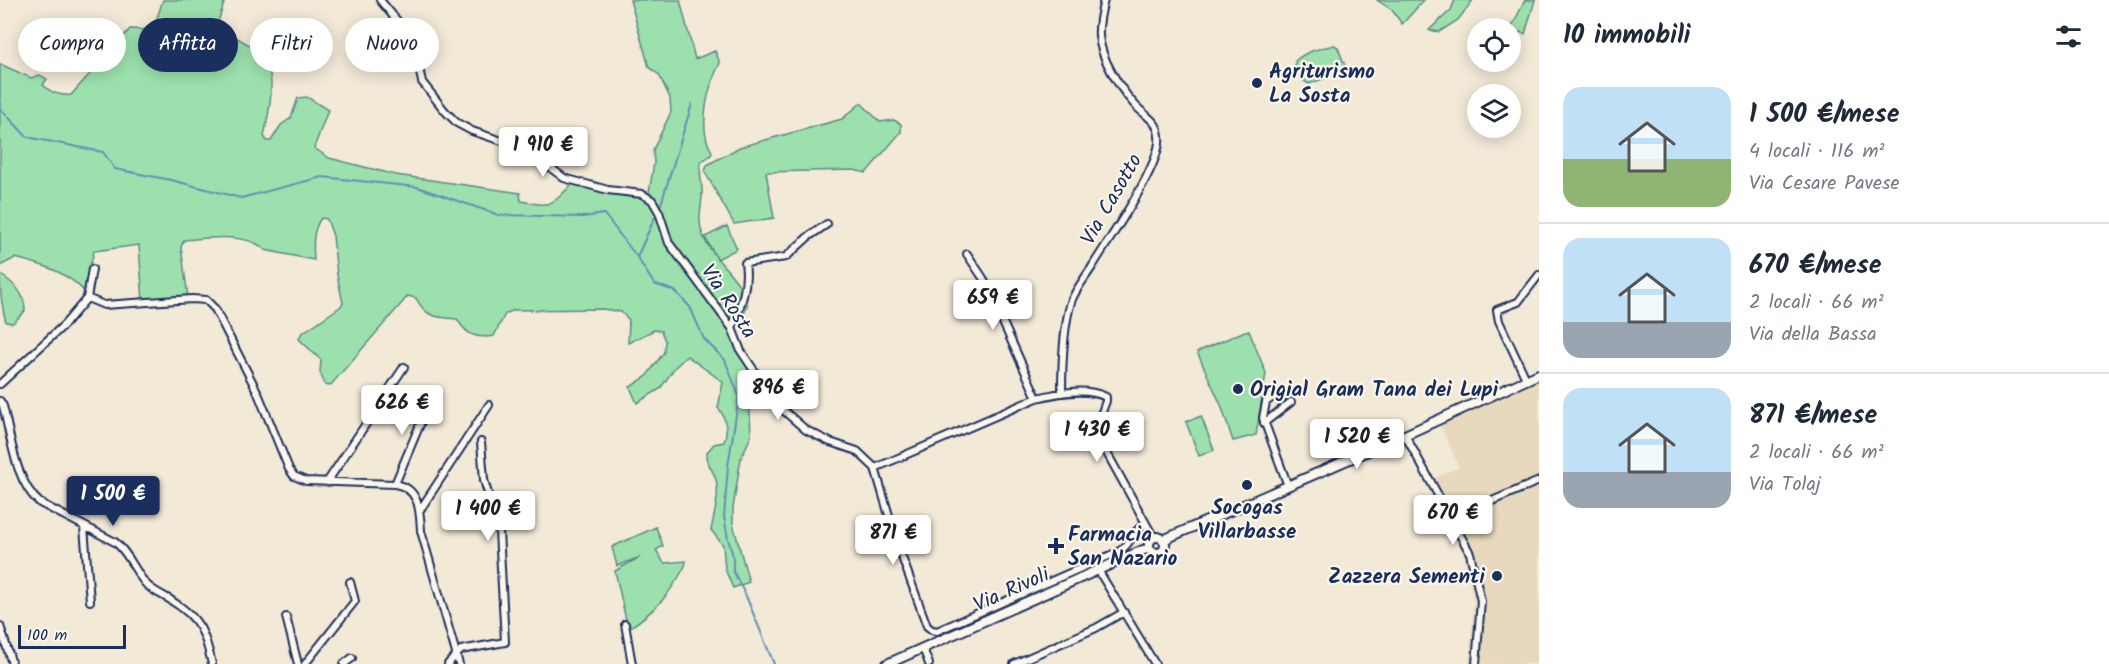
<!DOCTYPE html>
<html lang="it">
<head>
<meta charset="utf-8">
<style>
  :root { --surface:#fff; --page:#f6f6f7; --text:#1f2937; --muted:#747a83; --line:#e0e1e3; --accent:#1b2f5e }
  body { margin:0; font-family:Kalam,sans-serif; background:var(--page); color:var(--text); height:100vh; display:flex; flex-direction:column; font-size:22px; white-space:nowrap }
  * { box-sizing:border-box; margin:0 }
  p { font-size:20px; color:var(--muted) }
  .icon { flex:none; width:33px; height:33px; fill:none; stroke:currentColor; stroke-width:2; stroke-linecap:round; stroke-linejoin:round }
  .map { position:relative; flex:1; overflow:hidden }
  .drawer { display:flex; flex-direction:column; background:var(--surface); width:570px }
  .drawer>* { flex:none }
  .top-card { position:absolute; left:18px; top:18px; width:570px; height:54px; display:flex; gap:12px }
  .fabs { position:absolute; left:1467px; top:18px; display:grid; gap:12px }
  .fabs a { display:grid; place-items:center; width:54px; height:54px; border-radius:50%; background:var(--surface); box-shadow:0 3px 15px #0003; font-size:30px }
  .scale { position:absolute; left:18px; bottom:15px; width:108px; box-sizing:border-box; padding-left:6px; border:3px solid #1b2f5e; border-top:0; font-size:16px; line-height:21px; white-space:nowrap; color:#1b2f5e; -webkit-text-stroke:4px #fbf7ec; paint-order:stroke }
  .price { position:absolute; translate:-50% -51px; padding:0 14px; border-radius:6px; background:#fff; color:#222; font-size:20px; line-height:39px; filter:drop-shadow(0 2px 3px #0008) }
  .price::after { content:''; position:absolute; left:50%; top:36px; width:18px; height:14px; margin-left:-9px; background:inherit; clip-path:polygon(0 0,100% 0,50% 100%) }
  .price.selected { background:var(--accent); color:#fff }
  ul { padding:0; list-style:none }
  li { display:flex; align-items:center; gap:18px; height:150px; padding:0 24px }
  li+li { border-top:2px solid var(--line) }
  li span { display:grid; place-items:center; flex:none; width:168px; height:120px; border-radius:18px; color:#555 }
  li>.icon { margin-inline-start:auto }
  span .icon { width:72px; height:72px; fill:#fffc; stroke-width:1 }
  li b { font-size:26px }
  h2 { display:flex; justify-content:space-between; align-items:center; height:72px; padding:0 24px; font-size:26px }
  .pill { padding:0 21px; border-radius:27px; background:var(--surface); box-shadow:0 3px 15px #0003; font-size:21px; line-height:54px }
  .pill.selected { background:var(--accent); color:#fff }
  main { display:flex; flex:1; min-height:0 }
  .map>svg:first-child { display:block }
  .built { fill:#e8d9be }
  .green { fill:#9ce1ad; stroke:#5c8886; stroke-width:1.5 }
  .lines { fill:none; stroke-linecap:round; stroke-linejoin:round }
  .stream { stroke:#648eb8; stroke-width:2 }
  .minor-casing { stroke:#1b2f5e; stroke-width:10 }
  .tertiary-casing { stroke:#1b2f5e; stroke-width:12 }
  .minor { stroke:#fbf7ec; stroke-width:6 }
  .tertiary { stroke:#fbf7ec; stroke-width:8 }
  .poi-dot { fill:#1b2f5e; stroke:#fbf7ec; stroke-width:2 }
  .labels { text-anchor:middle; stroke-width:4.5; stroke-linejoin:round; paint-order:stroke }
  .poi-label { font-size:21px; font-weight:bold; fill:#1b2f5e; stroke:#fbf7ec; text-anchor:start }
  .street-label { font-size:21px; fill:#1b2f5e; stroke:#fbf7ec }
</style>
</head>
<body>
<main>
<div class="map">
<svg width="1539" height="664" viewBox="0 0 1539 664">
  <rect width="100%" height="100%" fill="#f2e9d7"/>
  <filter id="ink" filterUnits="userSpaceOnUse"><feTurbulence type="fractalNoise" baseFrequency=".0167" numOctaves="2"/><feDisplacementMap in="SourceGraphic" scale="12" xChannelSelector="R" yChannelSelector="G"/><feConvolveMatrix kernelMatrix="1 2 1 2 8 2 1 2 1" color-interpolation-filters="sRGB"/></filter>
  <g filter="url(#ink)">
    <!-- built -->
    <path class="built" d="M 1539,375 L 1539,664 L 1469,664 L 1474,602 L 1464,555 L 1425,482 L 1459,467 L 1441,427 L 1468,400 L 1521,378 Z"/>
    <!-- green -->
    <path class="green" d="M 163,0 L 225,0 L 217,25 C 229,35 245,41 257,50 C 280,69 269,112 264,136 L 267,141 L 271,141 L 281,125 L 291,118 L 298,98 L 307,97 L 328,110 L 314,148 L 329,158 L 396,175 L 520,193 L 521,201 C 551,207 551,206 572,184 L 604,193 L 642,198 L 651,202 L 667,243 L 728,328 L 739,354 L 748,369 L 751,436 L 741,458 L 733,508 L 733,524 L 749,582 L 733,588 L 725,569 L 723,545 L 711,530 C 714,515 720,495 716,480 C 713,468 707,468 707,452 L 714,444 L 724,442 C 728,432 726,416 718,408 L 723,382 L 687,356 L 675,367 L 660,389 L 637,403 L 630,387 L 646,377 L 664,352 L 665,341 L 661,331 L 654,330 L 628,343 L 629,320 L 621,312 L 603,309 L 514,310 L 505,314 L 494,336 C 475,339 467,335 457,319 C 436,317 426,318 416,298 L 408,296 L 330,386 L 325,385 L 320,372 L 321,360 L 299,339 L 301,334 L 340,307 L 343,303 L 337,275 L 333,236 L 327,219 L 321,218 C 312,231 313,245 314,260 L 265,250 C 249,232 206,238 184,240 L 181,247 L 188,297 L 143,302 L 139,245 L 94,251 L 84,291 C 66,271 40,264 15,258 L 0,266 L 0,64 L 31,78 L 40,75 L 47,79 L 43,85 C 51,93 61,96 71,95 L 130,29 L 153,30 Z
      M 630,0 L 680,0 L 695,59 L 715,51 L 720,63 C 708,86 697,128 712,152 L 711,155 L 701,162 C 699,173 701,179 702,189 C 703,206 696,218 703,236 C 712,259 742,280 747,301 C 749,310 740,320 733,323 L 674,245 L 658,204 L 649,193 L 654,163 L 653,150 L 671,112 L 670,98 L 659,75 L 649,67 Z
      M 1377,0 L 1424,0 L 1402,24 L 1392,10 Z
      M 1455,0 L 1473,0 L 1458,20 L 1439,32 L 1429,30 L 1451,10 Z
      M 1525,0 L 1535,0 L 1525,34 L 1521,32 L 1511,41 L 1511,29 Z
      M 1335,45 L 1338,48 L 1346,68 L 1342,72 L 1309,84 C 1299,79 1295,71 1295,61 C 1306,51 1321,48 1335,45 Z
      M 861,103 L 880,122 L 894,120 L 901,124 L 901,132 L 866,173 L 854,170 L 766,172 L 774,218 L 734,224 L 705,172 L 707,165 L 740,147 L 842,119 Z
      M 727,226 L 737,249 L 717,259 L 705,237 Z
      M 0,274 C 14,284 25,292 25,311 L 13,323 L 6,322 C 1,305 0,291 0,274 Z
      M 1245,331 L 1249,331 L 1266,373 L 1256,435 L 1233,441 L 1221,405 L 1197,352 Z
      M 1201,416 L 1214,450 L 1199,456 L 1186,422 Z
      M 656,527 L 663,546 L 656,550 L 664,563 L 686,561 L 685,566 C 668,597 657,609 628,629 L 615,571 L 640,557 L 617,566 L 612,547 Z"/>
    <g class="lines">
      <!-- stream -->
      <path class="stream" d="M 0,108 L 27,137 L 103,152 L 115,169 L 171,180 L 241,198 L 322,177 L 417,187 L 499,215 L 583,217 L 604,214 L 637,257
        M 661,204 L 692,104
        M 655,217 L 637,257 L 654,284 L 675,291 L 690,307 L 704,339 L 725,360 L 739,396 L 728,466 L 724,517 L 728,539 L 733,556 L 733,571 L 746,596 L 774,664"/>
      <!-- minor casing -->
      <g class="minor-casing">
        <path id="minor" d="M 380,0 L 413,40 L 422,82 L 445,111 L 457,123 L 472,131 L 526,149 L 564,178 L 608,190 L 642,194 L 652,200 L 659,212 L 669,243 L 732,328 L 741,351 L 769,393 L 783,410 L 806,430 L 830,442 L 857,451 L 875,468
          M 967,254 L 983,278 L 1037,398
          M 87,298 L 104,305 L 192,299 L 206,300 L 215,309 L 257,391 L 289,469 L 294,476 L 306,481 L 395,484 C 420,488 420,512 421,531 L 459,664
          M 732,328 C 740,307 749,286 745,263 L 786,257 L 808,237 L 827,224
          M 1526,379 L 1499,321 L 1497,310 L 1518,302 L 1539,275
          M 0,384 L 65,324 L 87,298 L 92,269
          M 1280,392 L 1266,402 L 1263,418 L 1288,486
          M 1062,393 C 1062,365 1063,328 1071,302 C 1075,290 1085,278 1092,267 C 1109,239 1155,174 1159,143 C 1161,120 1146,118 1134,104 C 1119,87 1101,59 1099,36 C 1098,24 1101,12 1104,0
          M 0,401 L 3,406 C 11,437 15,482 40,503 L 115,542 C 129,553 134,570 145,583 C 152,591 163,595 172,601 C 200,618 205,633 212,664
          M 1264,423 L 1291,402
          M 1405,435 L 1470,553 L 1481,601 L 1476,664
          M 875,468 L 898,546 L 927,626 L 932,630 L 937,631 L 1120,551 C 1132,543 1133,529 1146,524
          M 875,468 L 1037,398 C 1057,393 1086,387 1106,397 L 1106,401 L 1098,423 L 1097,435 L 1154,538
          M 327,482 L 404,367
          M 395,484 L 431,398
          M 420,510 L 489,405
          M 1452,518 L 1539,481
          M 84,527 L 90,601
          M 1098,570 L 1155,664
          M 286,617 L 298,664
          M 625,624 L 632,664
          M 0,626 L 12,664
          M 923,648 L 929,664
          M 305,664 L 355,601 L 350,582
          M 344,664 L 352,658
          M 448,664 L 461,650 L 505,642 L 499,531 L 484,480 L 481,442
          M 1014,664 L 1096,628 L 1124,612"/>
      </g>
      <!-- tertiary casing -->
      <g class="tertiary-casing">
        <path id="tertiary" d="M1149 545a8 8 0 1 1 16 0a8 8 0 1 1-16 0Z
          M 1163,540 L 1405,435 L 1539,374
          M 887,664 L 1143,550 L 1150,549"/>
      </g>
      <!-- minor -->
      <use href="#minor" class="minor"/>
      <!-- tertiary -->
      <use href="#tertiary" class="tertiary"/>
    </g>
  </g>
  <!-- markers -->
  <g class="poi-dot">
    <circle cx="1257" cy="83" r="6"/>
    <circle cx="1238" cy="389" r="6"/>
    <circle cx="1247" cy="485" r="6"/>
    <path d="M1053 537h6v6h6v6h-6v6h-6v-6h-6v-6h6z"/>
    <circle cx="1497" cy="576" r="6"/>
  </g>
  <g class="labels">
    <!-- poi labels -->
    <g class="poi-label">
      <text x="1269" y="78">Agriturismo<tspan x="1269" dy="24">La Sosta</tspan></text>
      <text x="1250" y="396">Origial Gram Tana dei Lupi</text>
      <text x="1247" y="514" text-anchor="middle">Socogas<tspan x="1247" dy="24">Villarbasse</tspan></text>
      <text x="1068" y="541">Farmacia<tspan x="1068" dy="24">San Nazario</tspan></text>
      <text x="1485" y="583" text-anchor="end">Zazzera Sementi</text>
    </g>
    <!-- street labels -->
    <g class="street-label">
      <text transform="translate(1111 199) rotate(-60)" y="7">Via Casotto</text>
      <text transform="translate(729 301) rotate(57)" y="7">Via Rosta</text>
      <text transform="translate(1011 589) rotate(-24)" y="7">Via Rivoli</text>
    </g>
  </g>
</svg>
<div class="fabs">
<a><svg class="icon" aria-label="locate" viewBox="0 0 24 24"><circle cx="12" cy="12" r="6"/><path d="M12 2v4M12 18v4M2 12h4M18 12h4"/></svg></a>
<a><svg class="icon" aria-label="layers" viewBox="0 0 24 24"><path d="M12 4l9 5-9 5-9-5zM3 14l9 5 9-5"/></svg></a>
</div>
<div class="scale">100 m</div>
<b class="price" style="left:543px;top:178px">1 910 €</b>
<b class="price" style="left:993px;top:331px">659 €</b>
<b class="price" style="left:778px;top:421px">896 €</b>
<b class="price" style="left:402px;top:436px">626 €</b>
<b class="price" style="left:1097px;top:463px">1 430 €</b>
<b class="price" style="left:1357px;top:470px">1 520 €</b>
<b class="price selected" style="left:113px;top:527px">1 500 €</b>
<b class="price" style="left:488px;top:542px">1 400 €</b>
<b class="price" style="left:1453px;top:546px">670 €</b>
<b class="price" style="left:893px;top:566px">871 €</b>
<div class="top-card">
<a class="pill">Compra</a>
<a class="pill selected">Affitta</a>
<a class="pill">Filtri</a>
<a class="pill">Nuovo</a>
</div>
</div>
<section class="drawer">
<h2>10 immobili<svg class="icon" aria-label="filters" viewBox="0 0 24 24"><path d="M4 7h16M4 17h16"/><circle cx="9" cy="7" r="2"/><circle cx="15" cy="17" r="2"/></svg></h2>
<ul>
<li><span style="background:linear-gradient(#bfe0f5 60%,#8fb573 0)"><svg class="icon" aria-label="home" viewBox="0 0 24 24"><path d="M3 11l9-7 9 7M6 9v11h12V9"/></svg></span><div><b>1 500 €/mese</b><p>4 locali · 116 m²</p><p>Via Cesare Pavese</p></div></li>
<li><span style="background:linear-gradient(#bfe0f5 70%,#9aa5b1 0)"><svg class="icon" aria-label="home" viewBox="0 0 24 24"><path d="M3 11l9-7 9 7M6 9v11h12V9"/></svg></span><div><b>670 €/mese</b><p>2 locali · 66 m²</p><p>Via della Bassa</p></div></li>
<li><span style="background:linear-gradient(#bfe0f5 70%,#9aa5b1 0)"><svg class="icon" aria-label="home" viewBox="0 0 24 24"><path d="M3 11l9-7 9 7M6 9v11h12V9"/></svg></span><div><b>871 €/mese</b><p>2 locali · 66 m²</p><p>Via Tolaj</p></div></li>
</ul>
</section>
</main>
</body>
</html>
